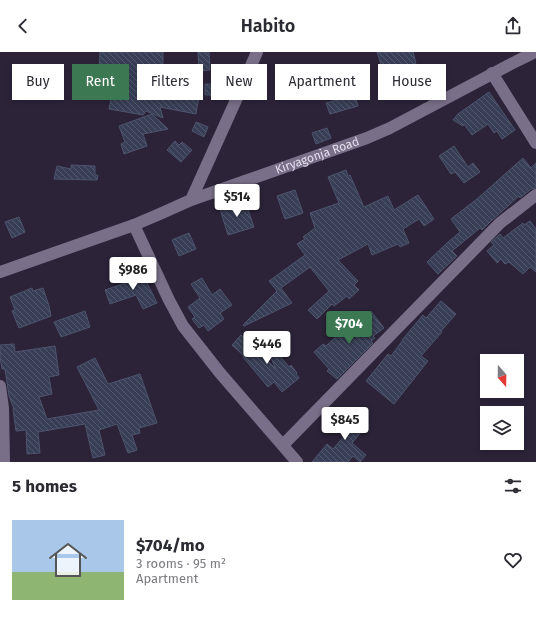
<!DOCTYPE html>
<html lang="en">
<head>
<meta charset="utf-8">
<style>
  :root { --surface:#fff; --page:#f7f7f7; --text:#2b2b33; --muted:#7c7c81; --accent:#3c7851 }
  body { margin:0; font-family:"Fira Sans",sans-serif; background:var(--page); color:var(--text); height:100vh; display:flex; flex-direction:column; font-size:15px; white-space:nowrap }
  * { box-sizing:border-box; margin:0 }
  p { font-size:13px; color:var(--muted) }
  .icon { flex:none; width:22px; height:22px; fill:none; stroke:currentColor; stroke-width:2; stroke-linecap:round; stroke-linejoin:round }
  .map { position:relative; height:410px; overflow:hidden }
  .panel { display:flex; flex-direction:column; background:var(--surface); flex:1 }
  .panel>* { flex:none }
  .top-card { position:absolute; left:12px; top:12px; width:512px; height:36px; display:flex; gap:8px }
  .needle { width:26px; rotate:160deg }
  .fabs { position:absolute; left:480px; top:302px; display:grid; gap:8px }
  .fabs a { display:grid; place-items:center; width:44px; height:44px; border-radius:0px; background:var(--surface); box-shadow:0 2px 6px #0003; font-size:20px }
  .price { position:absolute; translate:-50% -34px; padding:0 9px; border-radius:4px; background:#fff; color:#222; font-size:13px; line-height:26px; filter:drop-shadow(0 1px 2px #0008) }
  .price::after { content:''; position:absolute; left:50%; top:24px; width:12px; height:9px; margin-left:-6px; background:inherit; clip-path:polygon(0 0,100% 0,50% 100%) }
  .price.on { background:var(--accent); color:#fff }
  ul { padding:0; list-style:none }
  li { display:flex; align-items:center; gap:12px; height:100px; padding:0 12px }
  li span { display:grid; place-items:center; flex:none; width:112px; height:80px; border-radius:0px; color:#555 }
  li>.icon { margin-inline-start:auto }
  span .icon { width:48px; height:48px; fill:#fffc; stroke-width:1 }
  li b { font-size:17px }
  h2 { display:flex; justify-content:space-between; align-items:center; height:48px; padding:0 12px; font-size:17px }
  .pill { padding:0 14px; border-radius:0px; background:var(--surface); box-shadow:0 2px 6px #0003; font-size:14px; line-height:36px }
  .pill.on { background:var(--accent); color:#fff }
  header { display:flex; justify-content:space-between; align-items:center; height:52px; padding:0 12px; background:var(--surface); font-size:18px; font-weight:600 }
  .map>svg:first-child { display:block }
  .building { fill:url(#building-back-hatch); stroke:#4d546d }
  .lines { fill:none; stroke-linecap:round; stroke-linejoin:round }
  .minor { stroke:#796f88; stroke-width:12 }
  .labels { text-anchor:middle; stroke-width:3; stroke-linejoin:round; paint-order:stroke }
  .street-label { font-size:12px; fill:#e3ddec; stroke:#130f18 }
</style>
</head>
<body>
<header><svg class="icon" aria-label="back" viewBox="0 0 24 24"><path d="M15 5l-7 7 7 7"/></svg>Habito<svg class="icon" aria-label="share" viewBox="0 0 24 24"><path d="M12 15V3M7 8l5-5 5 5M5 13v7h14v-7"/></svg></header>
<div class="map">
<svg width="536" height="410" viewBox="0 0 536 410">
  <defs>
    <pattern id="building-back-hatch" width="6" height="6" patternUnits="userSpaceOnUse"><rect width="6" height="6" fill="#383e55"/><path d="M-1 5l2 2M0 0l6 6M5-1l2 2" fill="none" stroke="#55596e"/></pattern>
  </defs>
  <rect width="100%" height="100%" fill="#2c2339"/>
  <!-- building -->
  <path class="building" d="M 100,0 L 163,0 L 163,28 L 178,28 L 178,40 L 199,44 L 196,62 L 160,55 L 163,66 L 146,59 L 143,63 L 109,57 L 115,27 L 102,27 L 103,18 L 99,18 Z
    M 198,0 L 209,0 L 210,18 L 199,19 Z
    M 377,0 L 413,0 L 416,11 L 384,22 Z
    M 295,25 L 299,37 L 288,41 L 284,29 Z
    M 205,32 L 222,32 L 222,43 L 205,43 Z
    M 352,32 L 358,54 L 330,62 L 326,51 L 341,47 L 338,35 Z
    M 489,40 L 515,78 L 502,87 L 497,79 L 494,81 L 488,72 L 472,83 L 464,72 L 463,74 L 453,68 L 458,62 Z
    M 152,62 L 168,77 L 143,82 L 147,94 L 124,102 L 121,92 L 125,90 L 119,74 Z
    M 196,70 L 208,75 L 204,85 L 192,79 Z
    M 327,76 L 331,86 L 316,92 L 312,81 Z
    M 175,89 L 179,93 L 182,90 L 192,98 L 181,110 L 167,98 Z
    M 454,94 L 468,115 L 473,111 L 480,120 L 464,131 L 455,120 L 451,122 L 439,104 Z
    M 523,106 L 531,116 L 536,111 L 536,136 L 531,137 L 520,146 L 519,144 L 490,170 L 482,178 L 480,176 L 452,199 L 457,204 L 438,222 L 427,210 L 447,191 L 460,180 L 451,167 L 477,147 Z
    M 71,113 L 95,114 L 95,123 L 98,123 L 97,128 L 54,127 L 57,114 L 71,117 Z
    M 346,118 L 348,124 L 350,123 L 364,155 L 388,144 L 394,158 L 418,143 L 434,167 L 424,174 L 419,167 L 403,177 L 409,191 L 400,195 L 398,192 L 372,203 L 368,192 L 338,208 L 358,229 L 354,233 L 359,238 L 349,247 L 347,244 L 334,254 L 332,252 L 317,267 L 308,258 L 329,239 L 310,215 L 281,236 L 292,251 L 244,274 L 243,273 L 277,239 L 269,229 L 305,203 L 297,192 L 305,187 L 303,185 L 315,176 L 310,161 L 339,151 L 328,125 Z
    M 295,138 L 303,161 L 285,167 L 277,144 Z
    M 245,149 L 254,175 L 228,183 L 220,157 Z
    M 19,165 L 25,180 L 12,186 L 5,170 Z
    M 530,169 L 536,177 L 536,220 L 530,215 L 523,222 L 509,210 L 505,212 L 501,207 L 497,211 L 487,199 L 494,193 L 491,190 L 500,182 L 503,186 L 523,171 L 524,173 Z
    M 189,181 L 196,197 L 179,204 L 172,188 Z
    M 144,217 L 149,227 L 146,229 L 157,251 L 143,257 L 136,243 L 110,252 L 105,238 L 134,228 L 132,222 Z
    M 202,226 L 212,243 L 220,237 L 232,253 L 220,261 L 224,267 L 208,279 L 204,273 L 199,276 L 192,267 L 195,265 L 188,255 L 200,246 L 191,232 Z
    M 32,236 L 33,239 L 43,236 L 49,254 L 51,264 L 19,276 L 12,259 L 15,258 L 10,245 Z
    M 441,249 L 456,262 L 441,279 L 442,280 L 421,304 L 428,309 L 394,352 L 366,329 L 388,302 L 391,304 L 403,288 L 402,288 L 423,263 L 426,266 Z
    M 85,259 L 90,275 L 61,285 L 54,270 Z
    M 371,259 L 384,276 L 373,284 L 375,286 L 371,289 L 373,291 L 337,327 L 327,319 L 329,317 L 314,300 L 323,292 L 326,294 L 339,282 L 340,283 Z
    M 241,283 L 276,317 L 263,289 L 266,287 L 289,315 L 291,313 L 297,321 L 296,322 L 299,326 L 282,340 L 274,330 L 268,335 L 243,305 L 244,304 L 232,293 Z
    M 14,292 L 15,300 L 55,294 L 59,323 L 49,325 L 52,342 L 39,345 L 47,367 L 99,358 L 77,315 L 95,306 L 108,332 L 140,322 L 157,371 L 139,376 L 140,381 L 132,383 L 137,398 L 128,401 L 117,372 L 99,378 L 105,403 L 93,406 L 85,372 L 38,380 L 40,401 L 27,402 L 26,378 L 16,379 L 13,357 L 14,357 L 9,344 L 5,317 L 2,317 L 0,305 L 0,293 Z
    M 353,357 L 364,365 L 361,370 L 366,374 L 352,391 L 366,403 L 360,410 L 353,404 L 348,410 L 312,410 L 327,392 L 333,397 L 346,382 L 335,373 L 347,358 L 350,361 Z"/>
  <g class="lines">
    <!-- minor -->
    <g class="minor">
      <path d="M 492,21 L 536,91"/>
      <path d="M 191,148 L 236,48 L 257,0"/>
      <path d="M 134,173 L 169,248 L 183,274 L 220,321 L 297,410"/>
      <path id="s1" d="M 0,220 L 134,173 L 162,161 L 191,148 L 245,129 L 367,86 L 390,76 L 509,13 L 535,0"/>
      <path d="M 0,334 L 3,356 L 4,410"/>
      <path d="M 283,393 L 500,171 L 536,143"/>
    </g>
  </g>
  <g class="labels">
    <!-- street labels -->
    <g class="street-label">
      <text dy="4" stroke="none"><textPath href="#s1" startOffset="338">Kiryagonja Road</textPath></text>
    </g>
  </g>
</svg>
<div class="fabs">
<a><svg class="needle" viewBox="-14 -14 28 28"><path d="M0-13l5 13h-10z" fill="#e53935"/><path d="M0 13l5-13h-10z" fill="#7c7c81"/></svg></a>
<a><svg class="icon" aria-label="layers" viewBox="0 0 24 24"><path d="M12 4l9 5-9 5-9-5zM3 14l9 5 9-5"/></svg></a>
</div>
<b class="price" style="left:237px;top:166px">$514</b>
<b class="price" style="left:133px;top:239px">$986</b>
<b class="price on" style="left:349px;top:293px">$704</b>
<b class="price" style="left:267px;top:313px">$446</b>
<b class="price" style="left:345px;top:389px">$845</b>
<div class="top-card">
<a class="pill">Buy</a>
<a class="pill on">Rent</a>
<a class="pill">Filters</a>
<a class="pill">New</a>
<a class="pill">Apartment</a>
<a class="pill">House</a>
</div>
</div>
<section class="panel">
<h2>5 homes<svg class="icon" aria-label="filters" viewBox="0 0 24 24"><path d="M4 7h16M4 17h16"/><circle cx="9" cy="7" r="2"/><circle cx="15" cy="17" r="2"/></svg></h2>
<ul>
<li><span style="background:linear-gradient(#a9c7e8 65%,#8fb573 0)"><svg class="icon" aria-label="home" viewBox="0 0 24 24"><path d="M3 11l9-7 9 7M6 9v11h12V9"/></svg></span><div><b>$704/mo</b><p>3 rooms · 95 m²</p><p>Apartment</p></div><svg class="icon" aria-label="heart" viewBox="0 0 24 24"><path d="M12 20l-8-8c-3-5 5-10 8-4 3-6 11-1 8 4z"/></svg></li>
</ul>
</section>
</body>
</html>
